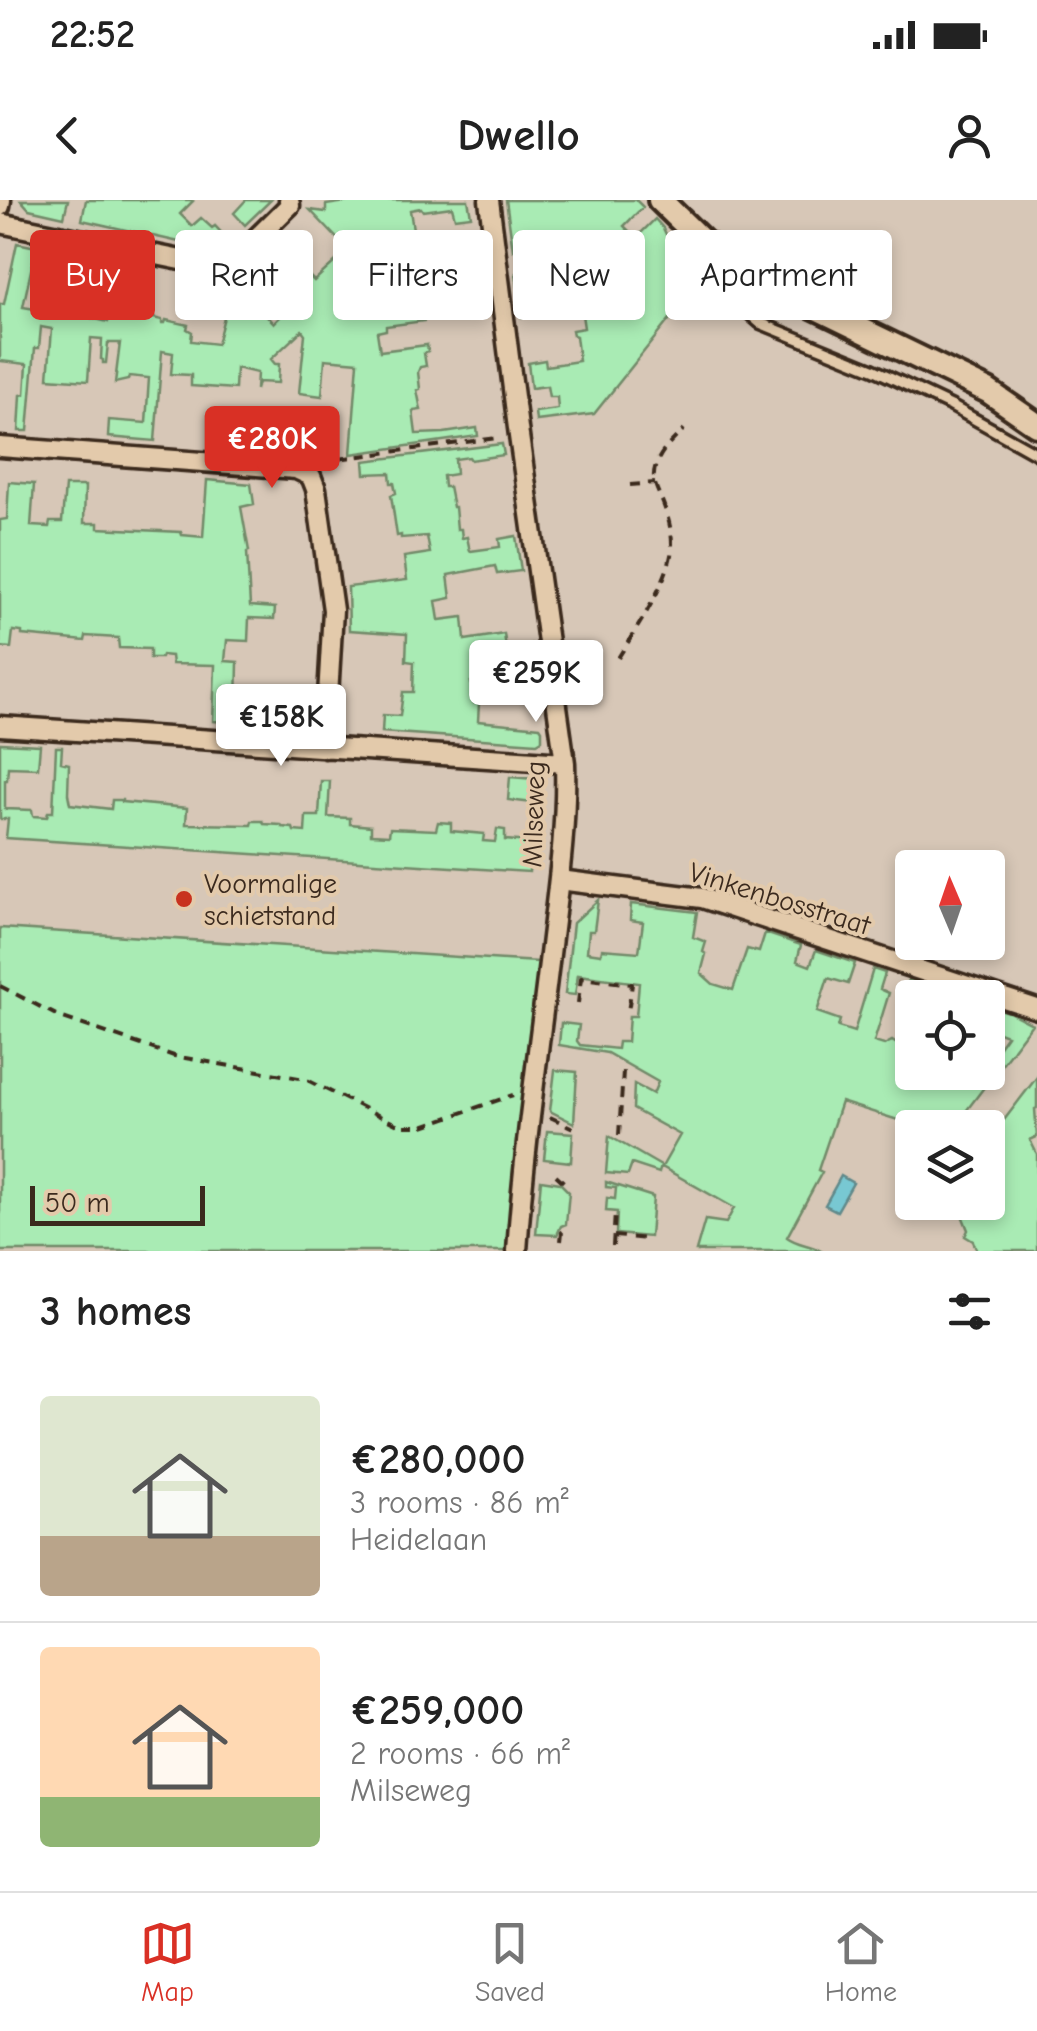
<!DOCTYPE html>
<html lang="en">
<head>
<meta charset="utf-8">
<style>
  :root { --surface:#fff; --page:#f2f2f2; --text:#222; --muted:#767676; --line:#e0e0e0; --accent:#d93025 }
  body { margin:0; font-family:"Comic Neue",sans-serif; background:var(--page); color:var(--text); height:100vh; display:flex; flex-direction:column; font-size:38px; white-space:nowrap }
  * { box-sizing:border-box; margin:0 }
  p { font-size:32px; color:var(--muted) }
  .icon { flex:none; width:55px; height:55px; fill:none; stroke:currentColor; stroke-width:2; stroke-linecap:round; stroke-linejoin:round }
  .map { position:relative; height:1051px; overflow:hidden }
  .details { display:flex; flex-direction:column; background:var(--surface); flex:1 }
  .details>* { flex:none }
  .hud { position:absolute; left:30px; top:30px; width:978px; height:90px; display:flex; gap:20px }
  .needle { width:65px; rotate:358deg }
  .fabs { position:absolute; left:895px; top:650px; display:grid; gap:20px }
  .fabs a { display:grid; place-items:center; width:110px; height:110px; border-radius:10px; background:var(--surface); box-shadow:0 5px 15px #0003; font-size:50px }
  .scale { position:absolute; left:30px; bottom:25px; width:175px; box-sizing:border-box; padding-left:10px; border:5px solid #3b2a1e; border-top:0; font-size:28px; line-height:35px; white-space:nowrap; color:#3b2a1e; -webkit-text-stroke:8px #e3caab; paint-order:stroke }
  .price { position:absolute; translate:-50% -85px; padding:0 22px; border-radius:10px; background:#fff; color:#222; font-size:32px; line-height:65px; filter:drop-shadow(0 2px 5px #0008) }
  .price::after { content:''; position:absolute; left:50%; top:60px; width:30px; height:22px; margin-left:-15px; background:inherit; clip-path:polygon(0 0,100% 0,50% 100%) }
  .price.selected { background:var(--accent); color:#fff }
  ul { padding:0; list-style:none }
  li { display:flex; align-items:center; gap:30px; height:250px; padding:0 40px }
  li+li { border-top:2px solid var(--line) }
  li span { display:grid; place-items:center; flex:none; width:280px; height:200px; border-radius:10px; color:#555 }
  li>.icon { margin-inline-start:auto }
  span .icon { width:120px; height:120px; fill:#fffc; stroke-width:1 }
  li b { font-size:42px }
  h2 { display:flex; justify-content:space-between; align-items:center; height:120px; padding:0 40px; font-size:42px }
  .pill { padding:0 35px; border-radius:10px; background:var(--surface); box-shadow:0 5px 15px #0003; font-size:35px; line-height:90px }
  .pill.selected { background:var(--accent); color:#fff }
  .status { display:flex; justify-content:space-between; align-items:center; height:70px; padding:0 50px; background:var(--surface); direction:ltr }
  .status svg { height:28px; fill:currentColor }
  header { display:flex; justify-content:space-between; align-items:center; height:130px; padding:0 40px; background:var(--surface); font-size:45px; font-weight:600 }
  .tab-bar { display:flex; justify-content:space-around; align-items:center; height:140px; border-top:2px solid var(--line); background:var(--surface); font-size:28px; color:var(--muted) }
  .tab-bar a { display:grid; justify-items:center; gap:5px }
  .tab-bar .selected { color:var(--accent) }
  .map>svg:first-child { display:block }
  .green { fill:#a9ebb4; stroke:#728a69; stroke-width:2.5 }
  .water { fill:#78c8d2; stroke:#60898a; stroke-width:2.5 }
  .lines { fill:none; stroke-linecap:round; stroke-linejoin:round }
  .service-casing { stroke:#3b2a1e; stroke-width:16 }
  .minor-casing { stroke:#3b2a1e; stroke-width:25 }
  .tertiary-casing { stroke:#3b2a1e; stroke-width:30 }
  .path { stroke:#3b2a1e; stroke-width:4; stroke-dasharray:10 8; stroke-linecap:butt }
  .service { stroke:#e3caab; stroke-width:9 }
  .minor { stroke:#e3caab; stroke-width:18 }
  .tertiary { stroke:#e3caab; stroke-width:22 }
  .poi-dot { fill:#c8321e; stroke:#e3caab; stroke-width:4 }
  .labels { text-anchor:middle; stroke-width:8; stroke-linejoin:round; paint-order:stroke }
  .street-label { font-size:28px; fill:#3b2a1e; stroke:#e3caab }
  .poi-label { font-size:28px; fill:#3b2a1e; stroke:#e3caab; text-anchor:start }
</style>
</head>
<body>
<div class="status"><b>22:52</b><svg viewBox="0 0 49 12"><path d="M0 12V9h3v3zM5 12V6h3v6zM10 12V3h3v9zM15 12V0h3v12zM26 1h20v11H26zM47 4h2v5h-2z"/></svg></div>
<header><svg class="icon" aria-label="back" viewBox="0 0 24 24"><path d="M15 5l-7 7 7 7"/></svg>Dwello<svg class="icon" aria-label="person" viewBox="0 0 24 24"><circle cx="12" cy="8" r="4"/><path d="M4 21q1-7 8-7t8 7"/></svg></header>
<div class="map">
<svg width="1037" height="1051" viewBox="0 0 1037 1051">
  <rect width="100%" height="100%" fill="#d7c7b7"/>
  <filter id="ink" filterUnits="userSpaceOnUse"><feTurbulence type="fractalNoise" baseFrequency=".01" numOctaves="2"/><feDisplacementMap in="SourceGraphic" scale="20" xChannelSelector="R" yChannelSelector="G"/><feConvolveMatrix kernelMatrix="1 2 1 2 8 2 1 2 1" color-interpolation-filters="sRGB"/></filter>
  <g filter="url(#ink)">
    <!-- green -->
    <path class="green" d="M 21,0 L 68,0 L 64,17 L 29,9 Z
      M 86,0 L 191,0 L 193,1 L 180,14 L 192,26 L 201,18 L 212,28 L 215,26 L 229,41 L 221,48 L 210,49 L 82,20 Z
      M 246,0 L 271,0 L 245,25 L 234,13 Z
      M 359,0 L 468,0 L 471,16 L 455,18 L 452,7 L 423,11 L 421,8 L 410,10 L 414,36 L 417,36 L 425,100 L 421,101 L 424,121 L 386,126 L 386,130 L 377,132 L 380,151 L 427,145 L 428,151 L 424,153 L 426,166 L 420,167 L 418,172 L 420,189 L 417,190 L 421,210 L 413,211 L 416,234 L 444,233 L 477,228 L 478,236 L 351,254 L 358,162 L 325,159 L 322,196 L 299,193 L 305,134 L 302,130 L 271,159 L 275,164 L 279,164 L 278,183 L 258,182 L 256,190 L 257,173 L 236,168 L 235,189 L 191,186 L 191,175 L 171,174 L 173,153 L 162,151 L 155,241 L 108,237 L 109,220 L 146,223 L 149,178 L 129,176 L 128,180 L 115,183 L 120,143 L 108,143 L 106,163 L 103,163 L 103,160 L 101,159 L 102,139 L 91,138 L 88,181 L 48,178 L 52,129 L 41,127 L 39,148 L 35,148 L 28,231 L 19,231 L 21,195 L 25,194 L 27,164 L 0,161 L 0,104 L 4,104 L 17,43 L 36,47 L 23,107 L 47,111 L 48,104 L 68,109 L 72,103 L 81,57 L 97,60 L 87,117 L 108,122 L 111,109 L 134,114 L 133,119 L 140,121 L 141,115 L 162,120 L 162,123 L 165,123 L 166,120 L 188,125 L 187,129 L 192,132 L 191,141 L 217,144 L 224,117 L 218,114 L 220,104 L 216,102 L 219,86 L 228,88 L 255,65 L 264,76 L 246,94 L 274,123 L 300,97 L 263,57 L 270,50 L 280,59 L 287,54 L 314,81 L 348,50 L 310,10 L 326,12 L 326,5 Z
      M 506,0 L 636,0 L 643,7 L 624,26 L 636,38 L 655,19 L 663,28 L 678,59 L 701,80 L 594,214 L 536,221 L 535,212 L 558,209 L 557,197 L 549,197 L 547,186 L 531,188 L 528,163 L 545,160 L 546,166 L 579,161 L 576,136 L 573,135 L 572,130 L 584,128 L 581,108 L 522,117 L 516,73 L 532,71 L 529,48 L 513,50 Z
      M 502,244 L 504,255 L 471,260 L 469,257 L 455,259 L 456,274 L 443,276 L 444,287 L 449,287 L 453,307 L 455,307 L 457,329 L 461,329 L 462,338 L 467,337 L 470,351 L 500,347 L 499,339 L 516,336 L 521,371 L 497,374 L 495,366 L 448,375 L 451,398 L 436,401 L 439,420 L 463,417 L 465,440 L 504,434 L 506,448 L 531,444 L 535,474 L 471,482 L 474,503 L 479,503 L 478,521 L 540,527 L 542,530 L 542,540 L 537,543 L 382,532 L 383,515 L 400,516 L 403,492 L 413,492 L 414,462 L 406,461 L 407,434 L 349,430 L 348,387 L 407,380 L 404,357 L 430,353 L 427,336 L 401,338 L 401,335 L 397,336 L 391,295 L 396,293 L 394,283 L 391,283 L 390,273 L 365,274 L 364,261 Z
      M 207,280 L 251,284 L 254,304 L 241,307 L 249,351 L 247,352 L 250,406 L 275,408 L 274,419 L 249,418 L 248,441 L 227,440 L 225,461 L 238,462 L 237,506 L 309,511 L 306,525 L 300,527 L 213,521 L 215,465 L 172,464 L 171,456 L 162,455 L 161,458 L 150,458 L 150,449 L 119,448 L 118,438 L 86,436 L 85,441 L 22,435 L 22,432 L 13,431 L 11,448 L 0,447 L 0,320 L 7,319 L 9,282 L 34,284 L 31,326 L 49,327 L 50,322 L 62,322 L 65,286 L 85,286 L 84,323 L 98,323 L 98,328 L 181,332 L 182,335 L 203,337 Z
      M 0,543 L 40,545 L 38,568 L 8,567 L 7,580 L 5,580 L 5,609 L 32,610 L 33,616 L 47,617 L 48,612 L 53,612 L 56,547 L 62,547 L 61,562 L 69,564 L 68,594 L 70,604 L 111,609 L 112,600 L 122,600 L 122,602 L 187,608 L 186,624 L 251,625 L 252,621 L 263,621 L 264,624 L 281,625 L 282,627 L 293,628 L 294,631 L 305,632 L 306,616 L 319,616 L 321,581 L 330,581 L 328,617 L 350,618 L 350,624 L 371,626 L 371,634 L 389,635 L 390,628 L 436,630 L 438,622 L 451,623 L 451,631 L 484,634 L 483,641 L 495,642 L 497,629 L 505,630 L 505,640 L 531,642 L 529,672 L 6,638 L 8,619 L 0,619 Z
      M 510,577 L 535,579 L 533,603 L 508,600 Z
      M 598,700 L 594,731 L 589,731 L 587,752 L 601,754 L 602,749 L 639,752 L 643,722 L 630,720 L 631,704 L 697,712 L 693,737 L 706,742 L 703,752 L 706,754 L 701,773 L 713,784 L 733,790 L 747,749 L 759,752 L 765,733 L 801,745 L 797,761 L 810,766 L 816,750 L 855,763 L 848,784 L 828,778 L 817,812 L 840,820 L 838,827 L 854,832 L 873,769 L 885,773 L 880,789 L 889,793 L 874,842 L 884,845 L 892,841 L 897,844 L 901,844 L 906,852 L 912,855 L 912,872 L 988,872 L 988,859 L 990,859 L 1007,835 L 988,828 L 988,805 L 1009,812 L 1032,824 L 954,927 L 920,927 L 841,902 L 818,970 L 822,972 L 787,1037 C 798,1045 809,1044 821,1051 L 696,1051 L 705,1020 L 726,1023 L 734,1008 L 662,967 L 680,935 L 633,909 L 634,884 L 653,894 L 658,882 L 607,853 L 559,845 L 561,823 L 579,825 L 577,841 L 580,845 L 617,849 L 618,842 L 627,842 L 629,816 L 636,816 L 639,783 L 578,775 L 575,795 L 565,794 L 573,723 Z
      M 0,728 L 538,762 L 517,1051 L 0,1051 Z
      M 909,779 L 943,792 L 941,797 L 912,798 L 912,800 L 904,797 Z
      M 555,870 L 577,872 L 574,923 L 550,911 Z
      M 1037,877 L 1037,908 L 1035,909 L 1037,937 L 1030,940 L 1037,954 L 1037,1051 L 977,1051 L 973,1041 L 965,1036 L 968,1030 L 962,1015 L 954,1010 L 959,1003 L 988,1002 L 988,941 Z
      M 547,931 L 573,933 L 571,962 L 544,959 Z
      M 609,936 L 661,966 L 659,973 L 632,964 L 628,975 L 606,973 Z
      M 541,980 L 560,983 L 569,992 L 566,1024 L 561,1026 L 557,1035 L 536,1034 Z
      M 606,982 L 653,997 L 650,1037 L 616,1034 L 617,1012 L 606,1011 L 607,998 L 615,999 L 616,988 L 606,987 Z"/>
    <!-- water -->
    <path class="water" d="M 841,976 L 853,983 L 837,1011 L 825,1005 Z"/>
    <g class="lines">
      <!-- service casing -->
      <g class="service-casing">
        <path id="service" d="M 701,44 L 686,59 L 760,123 L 873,169 L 951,206 L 1037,254"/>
      </g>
      <!-- minor casing -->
      <g class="minor-casing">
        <path id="minor" d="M 489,0 L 519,236 L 565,563 C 567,624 558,686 551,746 C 539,848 524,949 517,1051
          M 0,6 L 1,0
          M 0,23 L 225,69 L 290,5 L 289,0
          M 0,247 L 296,269 L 311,276 L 316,289 L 333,410 L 325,548
          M 0,526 L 565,563
          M 559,680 L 702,698 L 1037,809"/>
      </g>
      <!-- tertiary casing -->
      <g class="tertiary-casing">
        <path id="tertiary" d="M 660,0 L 703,42 L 761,81 L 988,191 L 1037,225"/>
      </g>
      <!-- path -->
      <path class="path" d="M 323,261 L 497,238
        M 630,285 L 655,283
        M 618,458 C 635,431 665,387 671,355 C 674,341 670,323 665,309 C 659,290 647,280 659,258 C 664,248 676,238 684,229
        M 0,786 L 60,817 L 174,856 L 305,879 L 400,926 L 423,926 L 513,895
        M 578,803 L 581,778 L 632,784 L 628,812
        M 550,917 L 573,928
        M 619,935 L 623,871
        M 556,975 L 569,987
        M 614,1036 L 648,1039
        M 561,1041 L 562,1032 L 566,1029
        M 613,1046 L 615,1012"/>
      <!-- service -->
      <use href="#service" class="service"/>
      <!-- minor -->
      <use href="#minor" class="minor"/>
      <!-- tertiary -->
      <use href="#tertiary" class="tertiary"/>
    </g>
  </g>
  <!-- markers -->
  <circle class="poi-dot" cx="184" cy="699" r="10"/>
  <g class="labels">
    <!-- street labels -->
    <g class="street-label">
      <text transform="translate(533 614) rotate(-88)" y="10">Milseweg</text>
      <text transform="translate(780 698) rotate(17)" y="10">Vinkenbosstraat</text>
    </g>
    <!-- poi labels -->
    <g class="poi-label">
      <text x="204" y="693">Voormalige<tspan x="204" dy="32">schietstand</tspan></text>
    </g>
  </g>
</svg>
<div class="fabs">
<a><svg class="needle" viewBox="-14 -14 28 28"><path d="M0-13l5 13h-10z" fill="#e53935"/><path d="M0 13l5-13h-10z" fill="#767676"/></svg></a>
<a><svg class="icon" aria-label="locate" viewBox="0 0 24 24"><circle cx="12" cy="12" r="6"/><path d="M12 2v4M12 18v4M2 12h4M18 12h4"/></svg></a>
<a><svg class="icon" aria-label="layers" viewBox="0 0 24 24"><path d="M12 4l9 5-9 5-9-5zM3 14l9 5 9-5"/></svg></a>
</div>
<div class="scale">50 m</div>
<b class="price selected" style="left:272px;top:291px">€280K</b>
<b class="price" style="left:536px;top:525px">€259K</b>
<b class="price" style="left:281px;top:569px">€158K</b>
<div class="hud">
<a class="pill selected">Buy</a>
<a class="pill">Rent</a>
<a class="pill">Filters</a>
<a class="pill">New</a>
<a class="pill">Apartment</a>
</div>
</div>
<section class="details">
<h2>3 homes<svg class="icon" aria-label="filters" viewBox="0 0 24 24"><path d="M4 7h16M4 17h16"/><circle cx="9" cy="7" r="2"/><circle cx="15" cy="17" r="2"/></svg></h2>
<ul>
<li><span style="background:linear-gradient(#dfe7d0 70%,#b9a48a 0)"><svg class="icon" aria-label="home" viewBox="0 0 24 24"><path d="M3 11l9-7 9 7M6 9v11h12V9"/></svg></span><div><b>€280,000</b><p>3 rooms · 86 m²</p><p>Heidelaan</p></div></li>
<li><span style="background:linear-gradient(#ffd9b3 75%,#8fb573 0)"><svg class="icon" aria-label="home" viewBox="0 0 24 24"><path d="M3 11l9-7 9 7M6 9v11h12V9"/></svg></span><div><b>€259,000</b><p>2 rooms · 66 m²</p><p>Milseweg</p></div></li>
</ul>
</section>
<nav class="tab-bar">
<a class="selected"><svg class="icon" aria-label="map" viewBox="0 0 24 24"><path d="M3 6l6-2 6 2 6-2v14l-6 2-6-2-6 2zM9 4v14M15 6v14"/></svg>Map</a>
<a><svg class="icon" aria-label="saved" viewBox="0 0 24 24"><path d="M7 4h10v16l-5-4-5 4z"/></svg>Saved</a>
<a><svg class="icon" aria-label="home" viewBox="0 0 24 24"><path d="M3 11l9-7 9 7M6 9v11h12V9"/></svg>Home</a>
</nav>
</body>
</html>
